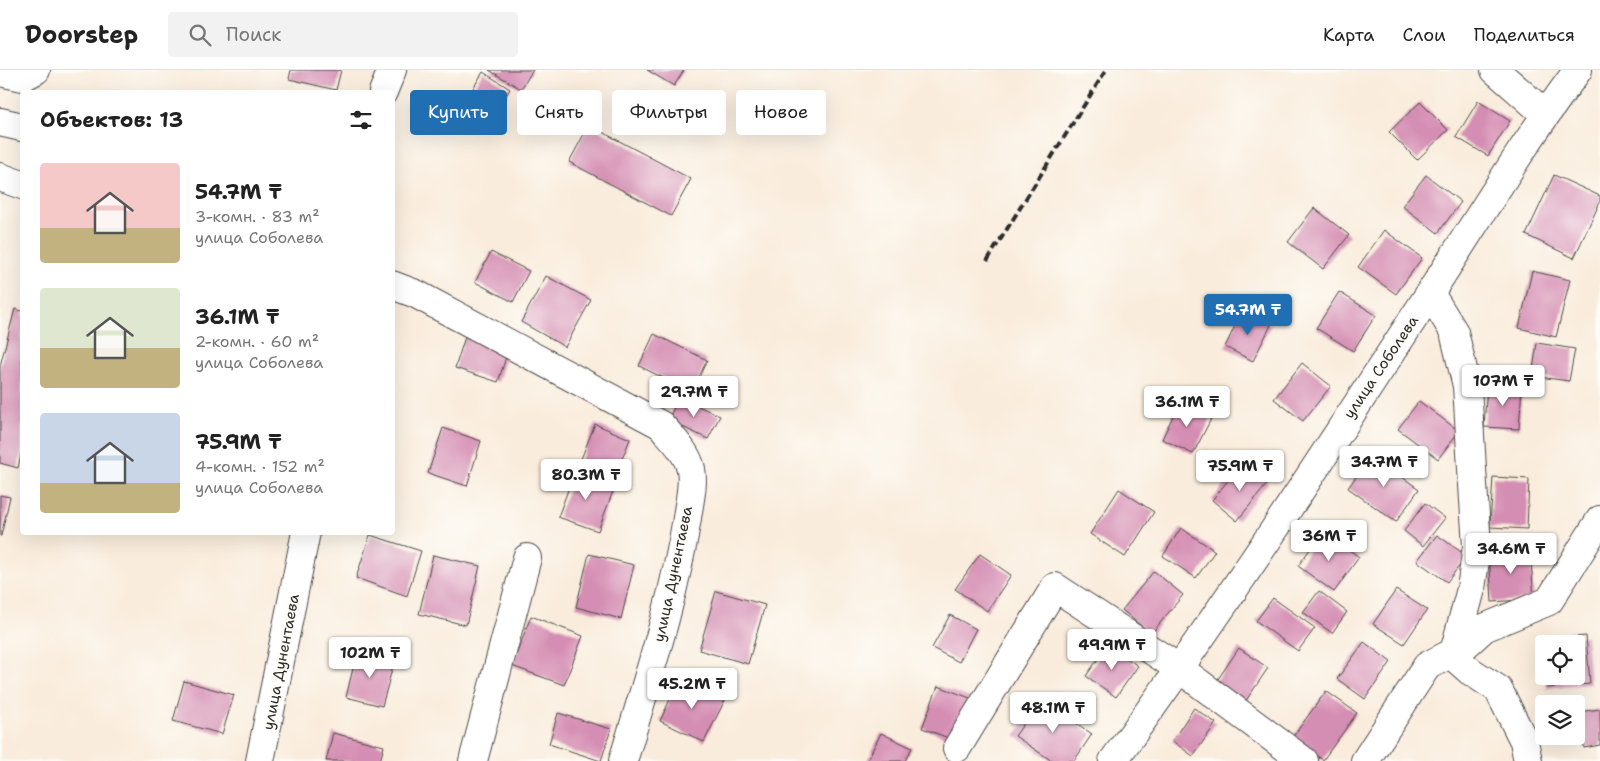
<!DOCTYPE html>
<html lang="ru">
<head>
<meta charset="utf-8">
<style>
  :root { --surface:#fff; --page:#f2f2f2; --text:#222; --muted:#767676; --line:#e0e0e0; --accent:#1f6fb2 }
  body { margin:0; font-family:"Shantell Sans",sans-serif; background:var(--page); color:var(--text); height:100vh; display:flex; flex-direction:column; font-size:19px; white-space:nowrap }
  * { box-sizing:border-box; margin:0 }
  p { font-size:16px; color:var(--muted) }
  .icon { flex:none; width:28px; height:28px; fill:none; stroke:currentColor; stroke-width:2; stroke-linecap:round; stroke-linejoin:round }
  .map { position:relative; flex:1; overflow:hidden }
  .details { position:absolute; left:20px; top:20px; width:375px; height:445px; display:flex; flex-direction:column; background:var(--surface); border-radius:5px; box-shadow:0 5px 20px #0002 }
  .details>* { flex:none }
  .banner { position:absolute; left:410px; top:20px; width:475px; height:45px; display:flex; gap:10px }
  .buttons { position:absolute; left:1535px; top:565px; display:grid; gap:10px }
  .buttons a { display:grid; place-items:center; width:50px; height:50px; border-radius:5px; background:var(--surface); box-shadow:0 5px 20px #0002; font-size:25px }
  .price { position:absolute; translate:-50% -42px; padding:0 11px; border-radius:5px; background:#fff; color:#222; font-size:16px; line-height:32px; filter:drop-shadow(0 1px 2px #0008) }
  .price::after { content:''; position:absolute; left:50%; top:30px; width:15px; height:11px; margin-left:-8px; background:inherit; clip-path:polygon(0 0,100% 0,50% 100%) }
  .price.current { background:var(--accent); color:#fff }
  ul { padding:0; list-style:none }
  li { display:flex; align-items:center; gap:15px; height:125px; padding:0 20px }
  li span { display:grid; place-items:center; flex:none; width:140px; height:100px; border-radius:5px; color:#555 }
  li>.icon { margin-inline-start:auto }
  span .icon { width:60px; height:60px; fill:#fffc; stroke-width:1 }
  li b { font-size:21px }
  h2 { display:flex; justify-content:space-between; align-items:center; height:60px; padding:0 20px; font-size:21px }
  .tag { padding:0 18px; border-radius:5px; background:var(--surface); box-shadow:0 5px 20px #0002; font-size:18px; line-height:45px }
  .tag.current { background:var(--accent); color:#fff }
  header { display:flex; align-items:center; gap:30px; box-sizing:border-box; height:70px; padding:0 25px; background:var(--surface); border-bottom:1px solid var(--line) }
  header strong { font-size:24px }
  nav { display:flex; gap:28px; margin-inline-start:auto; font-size:18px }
  .search { width:350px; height:45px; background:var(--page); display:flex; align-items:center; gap:12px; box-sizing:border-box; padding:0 18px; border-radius:5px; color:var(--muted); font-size:19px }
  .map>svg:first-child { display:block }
  .building { fill:#d58eb3 }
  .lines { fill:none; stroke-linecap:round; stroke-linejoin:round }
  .minor-casing { stroke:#4a4846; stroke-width:30 }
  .minor { stroke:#fff; stroke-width:28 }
  .rail { stroke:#2b2b2b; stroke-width:4; stroke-dasharray:8 4; stroke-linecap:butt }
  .labels { text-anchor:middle; stroke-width:5; stroke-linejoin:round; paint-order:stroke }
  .street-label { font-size:15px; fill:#2b2b2b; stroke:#fdfcf7 }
</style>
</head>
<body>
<header>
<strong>Doorstep</strong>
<div class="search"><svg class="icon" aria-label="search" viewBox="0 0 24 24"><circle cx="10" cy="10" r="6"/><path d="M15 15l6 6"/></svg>Поиск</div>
<nav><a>Карта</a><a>Слои</a><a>Поделиться</a></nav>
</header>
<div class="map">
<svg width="1600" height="691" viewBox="0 0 1600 691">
  <rect width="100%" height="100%" fill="#fdfcf7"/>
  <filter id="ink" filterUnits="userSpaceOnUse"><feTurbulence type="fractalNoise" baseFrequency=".02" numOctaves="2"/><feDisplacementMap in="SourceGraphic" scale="10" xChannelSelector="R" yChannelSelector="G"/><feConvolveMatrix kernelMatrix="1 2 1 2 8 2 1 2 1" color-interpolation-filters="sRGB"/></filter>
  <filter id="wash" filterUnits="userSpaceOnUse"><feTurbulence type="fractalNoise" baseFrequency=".0096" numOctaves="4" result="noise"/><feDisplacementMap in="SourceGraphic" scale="20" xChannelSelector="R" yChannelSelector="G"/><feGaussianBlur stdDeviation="1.12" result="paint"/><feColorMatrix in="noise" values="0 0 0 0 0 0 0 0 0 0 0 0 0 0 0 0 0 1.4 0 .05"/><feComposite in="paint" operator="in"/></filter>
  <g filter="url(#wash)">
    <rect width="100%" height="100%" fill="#f9ecdc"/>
    <g id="blocks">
      <!-- building -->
      <path class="building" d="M 291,0 L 341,0 L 336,20 L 289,9 Z
        M 489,0 L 533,0 L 521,19 Z
        M 647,0 L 684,0 L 674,16 Z
        M 483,2 L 510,19 L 490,51 L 463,35 Z
        M 1478,31 L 1510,51 L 1488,86 L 1456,67 Z
        M 1420,32 L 1448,60 L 1417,90 L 1389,62 Z
        M 589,55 L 691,109 L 671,146 L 569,92 Z
        M 1426,105 L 1461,132 L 1438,163 L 1402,136 Z
        M 1554,105 L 1600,126 L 1600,132 L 1574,188 L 1526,165 Z
        M 1314,138 L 1349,165 L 1323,199 L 1288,172 Z
        M 1384,160 L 1422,188 L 1396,224 L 1358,197 Z
        M 491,182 L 529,201 L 513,232 L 475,212 Z
        M 1532,201 L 1570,210 L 1556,267 L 1519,258 Z
        M 546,206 L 591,230 L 565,277 L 521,252 Z
        M 1339,222 L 1376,245 L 1353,281 L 1316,258 Z
        M 15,239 L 22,241 L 22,380 L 18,398 L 0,393 L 0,296 Z
        M 1242,241 L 1271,255 L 1253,291 L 1225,277 Z
        M 654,264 L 707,290 L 692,322 L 639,296 Z
        M 465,267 L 508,281 L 498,312 L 455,298 Z
        M 1537,273 L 1575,279 L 1569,311 L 1532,306 Z
        M 1302,293 L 1331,316 L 1303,351 L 1274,329 Z
        M 1487,315 L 1522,317 L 1519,359 L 1484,357 Z
        M 679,327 L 720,346 L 708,369 L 668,350 Z
        M 1180,331 L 1212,347 L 1193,384 L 1162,369 Z
        M 1419,331 L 1459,361 L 1438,389 L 1398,359 Z
        M 595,354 L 630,369 L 614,409 L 579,394 Z
        M 443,358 L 481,371 L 467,416 L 428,403 Z
        M 1371,385 L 1419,419 L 1396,452 L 1348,418 Z
        M 1243,392 L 1268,413 L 1237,451 L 1212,430 Z
        M 575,401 L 615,416 L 598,461 L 558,447 Z
        M 1493,407 L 1529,409 L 1527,459 L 1490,457 Z
        M 1119,419 L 1154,442 L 1125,487 L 1090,464 Z
        M 0,425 L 10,427 L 1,466 L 0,466 Z
        M 1425,433 L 1445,448 L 1423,476 L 1404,461 Z
        M 1181,458 L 1215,481 L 1196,508 L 1163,486 Z
        M 1323,461 L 1359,487 L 1334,522 L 1298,496 Z
        M 370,465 L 421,481 L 407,526 L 356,508 Z
        M 1437,465 L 1467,486 L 1447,512 L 1417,491 Z
        M 1530,478 L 1534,529 L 1492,532 L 1489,481 Z
        M 589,484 L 634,495 L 621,549 L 576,537 Z
        M 980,484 L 1011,505 L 987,541 L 955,519 Z
        M 433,485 L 480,496 L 466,555 L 419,544 Z
        M 1154,501 L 1183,525 L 1151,564 L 1122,540 Z
        M 1396,520 L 1427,540 L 1404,574 L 1373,554 Z
        M 716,521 L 765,535 L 748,594 L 699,580 Z
        M 1319,521 L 1347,542 L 1332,563 L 1303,542 Z
        M 1273,528 L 1315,558 L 1298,581 L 1256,551 Z
        M 950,545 L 976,559 L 959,592 L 932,578 Z
        M 531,546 L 583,566 L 564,615 L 512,596 Z
        M 1586,566 L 1590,614 L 1547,618 L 1546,606 L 1576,606 L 1576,574 L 1543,574 L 1542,570 Z
        M 1364,572 L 1391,592 L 1365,629 L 1337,609 Z
        M 1108,575 L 1138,596 L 1116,627 L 1086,606 Z
        M 1239,578 L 1268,598 L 1243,635 L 1214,615 Z
        M 357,582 L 394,592 L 382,636 L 346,627 Z
        M 680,608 L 725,630 L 704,672 L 660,651 Z
        M 184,611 L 234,625 L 222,664 L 173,651 Z
        M 938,616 L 970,628 L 954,670 L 922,658 Z
        M 1326,621 L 1357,643 L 1323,690 L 1292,668 Z
        M 1041,629 L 1092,664 L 1074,691 L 1052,691 L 1015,666 Z
        M 1194,638 L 1216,653 L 1193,686 L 1172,671 Z
        M 1600,639 L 1600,675 L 1584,678 L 1578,642 Z
        M 558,643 L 611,659 L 601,691 L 549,674 Z
        M 333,663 L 384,676 L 380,691 L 326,691 Z
        M 881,663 L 912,678 L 905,691 L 867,691 Z"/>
    </g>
  </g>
  <g filter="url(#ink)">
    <use href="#blocks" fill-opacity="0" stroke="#4a4846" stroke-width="1"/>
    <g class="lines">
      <!-- minor casing -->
      <g class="minor-casing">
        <path id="minor" d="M 1495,0 L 1545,44
          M 0,2 L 23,7 L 36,0
          M 383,22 L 392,0
          M 0,52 L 22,57
          M 0,107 L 22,115
          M 392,215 L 416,224 L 661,355 C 672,368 687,382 691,399 C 694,415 689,432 687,448 C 674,530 647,611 623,691
          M 1430,223 L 1454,262 L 1467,316 L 1473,415 L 1477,476 L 1471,519 L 1453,586
          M 1453,586 L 1484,558 L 1549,531 L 1600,450
          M 1453,586 L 1470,601 L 1498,619 L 1524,671 L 1528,691
          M 957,678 L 1055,517 L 1180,599 L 1304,691
          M 260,691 L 306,462
          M 473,691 L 527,488
          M 1113,691 C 1224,539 1327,381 1430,223 C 1479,148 1525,71 1578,0
          M 1365,691 L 1427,596 L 1452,583 L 1453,586"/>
      </g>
      <!-- minor -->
      <use href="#minor" class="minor"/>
      <!-- rail -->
      <path class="rail" d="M 987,191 L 1106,0"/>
    </g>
  </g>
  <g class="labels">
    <!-- street labels -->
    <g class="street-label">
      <text transform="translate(1381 297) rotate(-56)" y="5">улица Соболева</text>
      <text transform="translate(673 504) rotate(-78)" y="5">улица Дунентаева</text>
      <text transform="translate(281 592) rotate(-79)" y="5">улица Дунентаева</text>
    </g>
  </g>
</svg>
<div class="buttons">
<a><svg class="icon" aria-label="locate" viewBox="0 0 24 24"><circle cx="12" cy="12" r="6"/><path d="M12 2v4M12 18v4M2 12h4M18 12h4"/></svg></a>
<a><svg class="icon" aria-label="layers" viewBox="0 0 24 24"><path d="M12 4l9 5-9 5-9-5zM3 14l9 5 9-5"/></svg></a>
</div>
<b class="price current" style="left:1248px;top:266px">54.7M ₸</b>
<b class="price" style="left:1503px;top:337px">107M ₸</b>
<b class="price" style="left:694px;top:348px">29.7M ₸</b>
<b class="price" style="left:1187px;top:358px">36.1M ₸</b>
<b class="price" style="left:1384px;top:418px">34.7M ₸</b>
<b class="price" style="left:1240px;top:422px">75.9M ₸</b>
<b class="price" style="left:586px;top:431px">80.3M ₸</b>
<b class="price" style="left:1329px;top:492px">36M ₸</b>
<b class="price" style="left:1511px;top:505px">34.6M ₸</b>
<b class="price" style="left:1112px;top:601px">49.9M ₸</b>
<b class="price" style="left:370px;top:609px">102M ₸</b>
<b class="price" style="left:692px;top:640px">45.2M ₸</b>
<b class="price" style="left:1053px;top:664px">48.1M ₸</b>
<div class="banner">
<a class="tag current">Купить</a>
<a class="tag">Снять</a>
<a class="tag">Фильтры</a>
<a class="tag">Новое</a>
</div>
<section class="details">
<h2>Объектов: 13<svg class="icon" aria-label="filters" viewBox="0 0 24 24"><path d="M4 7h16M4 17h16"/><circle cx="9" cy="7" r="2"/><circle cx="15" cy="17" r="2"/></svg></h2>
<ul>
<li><span style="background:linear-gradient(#f6c9c9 65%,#c2b280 0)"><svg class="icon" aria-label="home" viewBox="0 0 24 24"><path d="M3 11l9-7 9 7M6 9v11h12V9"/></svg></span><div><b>54.7M ₸</b><p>3-комн. · 83 m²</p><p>улица Соболева</p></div></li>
<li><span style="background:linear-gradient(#dfe7d0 60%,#c2b280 0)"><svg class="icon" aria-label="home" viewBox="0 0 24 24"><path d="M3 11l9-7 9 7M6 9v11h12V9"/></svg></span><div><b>36.1M ₸</b><p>2-комн. · 60 m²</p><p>улица Соболева</p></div></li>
<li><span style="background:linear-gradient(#c9d6e8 70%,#c2b280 0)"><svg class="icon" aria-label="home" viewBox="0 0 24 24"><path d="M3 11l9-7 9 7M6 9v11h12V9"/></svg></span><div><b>75.9M ₸</b><p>4-комн. · 152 m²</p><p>улица Соболева</p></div></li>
</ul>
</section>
</div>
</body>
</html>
